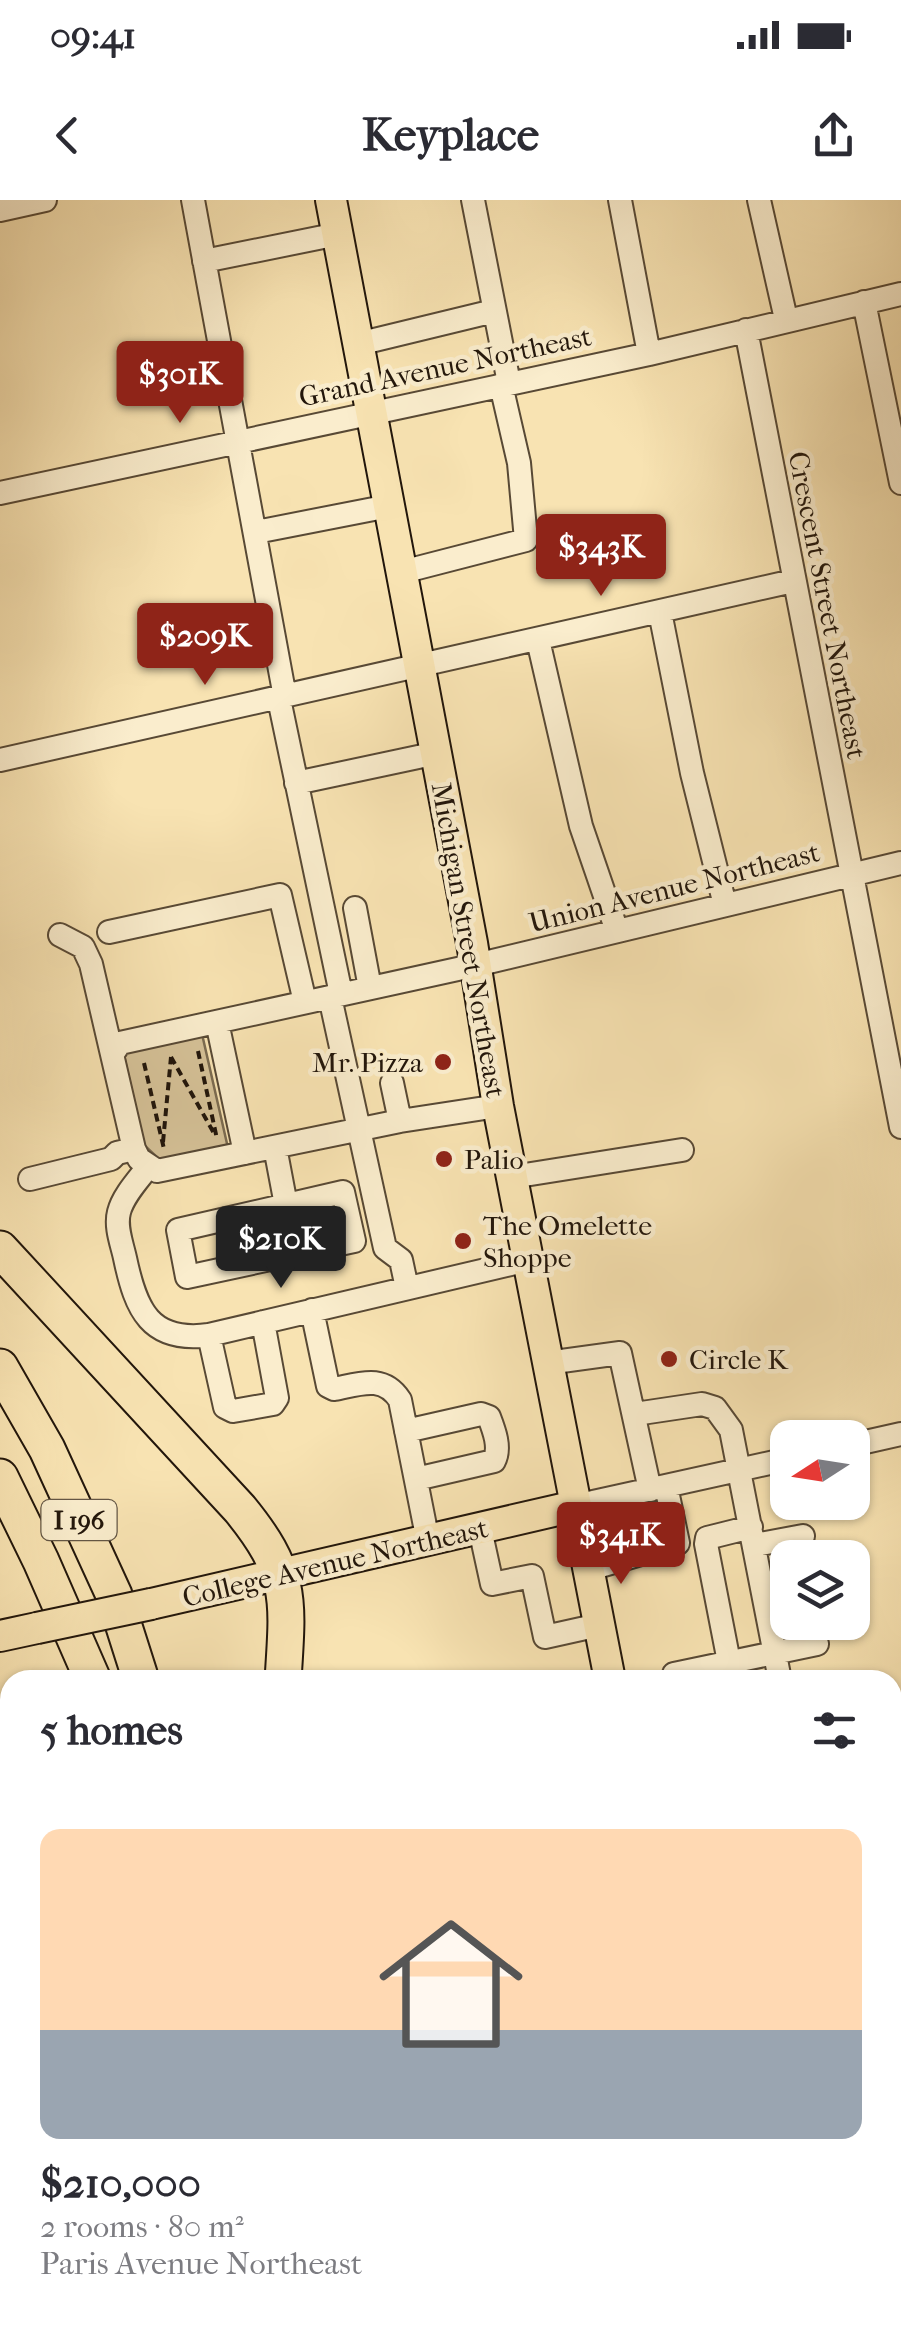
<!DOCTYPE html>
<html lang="en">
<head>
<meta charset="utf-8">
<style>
  :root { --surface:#fff; --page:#f2f2f3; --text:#2b2b33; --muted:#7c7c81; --line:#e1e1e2; --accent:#8f2418 }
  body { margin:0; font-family:"IM FELL French Canon",serif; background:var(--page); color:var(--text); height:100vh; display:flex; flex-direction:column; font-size:38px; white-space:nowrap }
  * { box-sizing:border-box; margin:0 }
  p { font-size:32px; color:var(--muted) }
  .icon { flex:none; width:55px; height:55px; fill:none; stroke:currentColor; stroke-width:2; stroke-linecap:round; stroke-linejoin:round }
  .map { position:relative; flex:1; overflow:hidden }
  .sheet { position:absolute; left:0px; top:1470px; width:902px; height:672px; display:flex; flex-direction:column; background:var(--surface); border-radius:30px 30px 0 0; box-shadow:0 2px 8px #0004 }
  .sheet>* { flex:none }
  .needle { width:65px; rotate:258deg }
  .buttons { position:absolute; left:770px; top:1220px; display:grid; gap:20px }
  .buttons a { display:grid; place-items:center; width:100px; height:100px; border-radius:20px; background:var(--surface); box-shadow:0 2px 8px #0004; font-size:50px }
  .price { position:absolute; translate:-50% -85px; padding:0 22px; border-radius:10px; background:var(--accent); color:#fff; font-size:32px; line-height:65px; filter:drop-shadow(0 2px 5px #0008) }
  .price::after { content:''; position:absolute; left:50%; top:60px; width:30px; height:22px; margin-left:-15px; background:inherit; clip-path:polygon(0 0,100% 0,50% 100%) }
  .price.on { background:#222; color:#fff }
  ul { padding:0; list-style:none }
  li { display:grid; align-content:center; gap:20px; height:530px; padding:0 40px }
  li+li { border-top:2px solid var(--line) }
  li span { display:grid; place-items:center; height:310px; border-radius:20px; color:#555 }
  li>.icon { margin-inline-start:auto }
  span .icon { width:180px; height:180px; fill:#fffc; stroke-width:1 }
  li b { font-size:42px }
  h2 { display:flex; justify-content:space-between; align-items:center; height:120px; padding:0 40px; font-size:42px }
  .status { display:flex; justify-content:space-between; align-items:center; height:70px; padding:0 50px; background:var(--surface); direction:ltr }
  .status svg { height:28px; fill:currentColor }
  header { display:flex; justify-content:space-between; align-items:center; height:130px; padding:0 40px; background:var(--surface); font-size:45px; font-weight:700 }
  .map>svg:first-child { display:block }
  .green { fill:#d4c096; stroke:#7b6b50; stroke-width:2.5 }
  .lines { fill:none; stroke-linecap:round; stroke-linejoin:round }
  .minor-casing { stroke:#584935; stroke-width:26 }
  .major-casing { stroke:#22160b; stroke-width:34 }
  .highway-casing { stroke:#22160b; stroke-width:39 }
  .path { stroke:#22160b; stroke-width:4; stroke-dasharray:8 5; stroke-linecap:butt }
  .minor { stroke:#faedcd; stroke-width:22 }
  .major { stroke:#f8e3b2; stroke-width:30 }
  .highway { stroke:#f8e3b2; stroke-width:35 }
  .major-bridge-casing { stroke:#22160b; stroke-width:34; stroke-linecap:butt }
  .major-bridge { stroke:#f8e3b2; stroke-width:30 }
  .poi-dot { fill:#8f2418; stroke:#faedcd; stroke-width:4 }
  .labels { text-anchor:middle; stroke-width:9; stroke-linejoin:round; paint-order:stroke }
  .shield { fill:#faedcd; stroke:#635645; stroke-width:2.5 }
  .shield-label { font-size:25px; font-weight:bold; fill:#22160b }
  .street-label { font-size:28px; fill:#22160b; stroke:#faedcd }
  .poi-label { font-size:28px; fill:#22160b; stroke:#faedcd; text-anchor:start }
</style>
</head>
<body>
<div class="status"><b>09:41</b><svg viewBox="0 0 49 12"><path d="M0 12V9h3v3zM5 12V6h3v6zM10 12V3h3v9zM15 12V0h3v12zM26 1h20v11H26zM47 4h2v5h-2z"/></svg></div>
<header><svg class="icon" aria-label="back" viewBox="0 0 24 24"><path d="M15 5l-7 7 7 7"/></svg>Keyplace<svg class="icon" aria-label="share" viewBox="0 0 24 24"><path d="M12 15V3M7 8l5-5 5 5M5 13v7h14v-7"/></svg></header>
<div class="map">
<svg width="901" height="2141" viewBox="0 0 901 2141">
  <rect width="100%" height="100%" fill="#f8e3b2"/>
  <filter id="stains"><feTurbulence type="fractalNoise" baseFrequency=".002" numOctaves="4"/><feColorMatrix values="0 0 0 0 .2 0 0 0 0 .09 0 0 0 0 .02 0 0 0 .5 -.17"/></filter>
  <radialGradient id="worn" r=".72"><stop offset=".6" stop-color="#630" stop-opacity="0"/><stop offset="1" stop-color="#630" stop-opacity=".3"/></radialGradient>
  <!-- green -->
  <path class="green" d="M 202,834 L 228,948 L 161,961 L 144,945 L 123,851 Z"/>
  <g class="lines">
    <!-- minor casing -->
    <g class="minor-casing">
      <path id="minor" d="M 193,0 L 285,497
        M 473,0 L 509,183
        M 620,0 L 649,154
        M 759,0 L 786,119
        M 0,10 L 45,0
        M 204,61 L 338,34
        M 864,102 L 901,283
        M 746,130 L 901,927
        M 358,144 L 494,111
        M 0,293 L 649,154 L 901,94
        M 256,332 L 389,306
        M 402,372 L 526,340 L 519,263 L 501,185
        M 660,412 L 692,573 L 725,705
        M 538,440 L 581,626 L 617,731
        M 279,499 L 341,794
        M 0,560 L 793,381
        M 296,583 L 437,553
        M 355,708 L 370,788
        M 109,732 L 280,695 L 305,802
        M 60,735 L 83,747 L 91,764 L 134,949 L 139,959 L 157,971 L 400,921 L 498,906
        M 330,797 L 385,1048 L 401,1060 L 407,1088
        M 217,822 L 245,953
        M 114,852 L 120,843 L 476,765 L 901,663
        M 392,883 L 400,921
        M 275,947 L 286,1005
        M 148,967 C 138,980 123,996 119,1012 C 115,1027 122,1044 125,1058 C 136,1110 150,1143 209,1135 L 528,1060
        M 512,977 L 682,950
        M 30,979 L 111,959 L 117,953 L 134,949
        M 343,992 L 354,1041 L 187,1077 L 178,1030 Z
        M 312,1110 L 328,1186 L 334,1189 C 360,1184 383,1174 400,1200 L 428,1341
        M 209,1135 L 225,1207 L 233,1211 L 273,1204 L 277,1198 L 263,1122
        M 547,1163 L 620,1153 L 650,1290
        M 635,1214 L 702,1204 L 715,1208 L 731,1230 L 780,1480
        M 406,1231 L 481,1214 L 489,1217 C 494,1230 501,1248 494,1261 L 416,1279
        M 852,1245 L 901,1234
        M 575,1306 L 788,1259
        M 480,1329 L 492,1384 L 532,1376 L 545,1437 L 599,1425
        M 755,1345 L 803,1336
        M 587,1370 L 678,1343 L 666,1286
        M 729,1462 L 706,1344 L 707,1338 L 751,1327
        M 672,1480 L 674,1474 L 817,1444
        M 0,1647 L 3,1674 L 0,1705
        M 0,1746 L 10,1751
        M 892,1869 L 901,1873
        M 0,2005 L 10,2003
        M 892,2006 L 901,2004
        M 141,2132 L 143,2141
        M 874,2132 L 875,2141"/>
    </g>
    <!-- major casing -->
    <g class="major-casing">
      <path id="major" d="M 331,0 L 472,743 L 498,906 L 610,1480
        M 151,1404 L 575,1306
        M 0,1436 L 37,1428
        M 730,2132 L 731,2141"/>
    </g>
    <!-- highway casing -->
    <g class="highway-casing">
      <path id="highway" d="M 0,1049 L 240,1309 C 293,1374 288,1400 283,1480
        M 0,1167 L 47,1249 L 114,1395 L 141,1480
        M 0,1277 L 41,1361 L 93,1480
        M 0,1553 L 10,1565
        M 225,2132 L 227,2141
        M 253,2132 L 255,2141
        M 299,2132 L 301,2141
        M 339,2132 L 341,2141"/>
    </g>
    <!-- path -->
    <path class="path" d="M 198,851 L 217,939
      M 171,857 L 215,935
      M 144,863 L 164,949
      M 163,942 L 171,857"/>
    <!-- minor -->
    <use href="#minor" class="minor"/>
    <!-- major -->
    <use href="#major" class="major"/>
    <!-- highway -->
    <use href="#highway" class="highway"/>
    <!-- major-bridge casing -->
    <g class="major-bridge-casing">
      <path id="major-bridge" d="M 37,1428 L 151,1404"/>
    </g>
    <!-- major-bridge -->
    <use href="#major-bridge" class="major-bridge"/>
  </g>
  <!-- markers -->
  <g class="poi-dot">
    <circle cx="443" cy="862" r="10"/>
    <circle cx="444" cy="959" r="10"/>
    <circle cx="463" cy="1041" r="10"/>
    <circle cx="669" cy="1159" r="10"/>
  </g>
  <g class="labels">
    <!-- shield labels -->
    <rect class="shield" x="41.5" y="1300" width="75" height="40" rx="8"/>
    <g class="shield-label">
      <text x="79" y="1329">I 196</text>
    </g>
    <!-- street labels -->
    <g class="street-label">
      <text transform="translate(445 166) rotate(-12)" y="10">Grand Avenue Northeast</text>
      <text transform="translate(828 405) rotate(79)" y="10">Crescent Street Northeast</text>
      <text transform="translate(674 687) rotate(-14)" y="10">Union Avenue Northeast</text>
      <text transform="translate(469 740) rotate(80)" y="10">Michigan Street Northeast</text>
      <text transform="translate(335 1362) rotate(-13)" y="10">College Avenue Northeast</text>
    </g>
    <!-- poi labels -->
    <g class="poi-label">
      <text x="423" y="872" text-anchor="end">Mr. Pizza</text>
      <text x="464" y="969">Palio</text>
      <text x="483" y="1035">The Omelette<tspan x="483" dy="32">Shoppe</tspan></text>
      <text x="689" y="1169">Circle K</text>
    </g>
  </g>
  <rect width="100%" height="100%" filter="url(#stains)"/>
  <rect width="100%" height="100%" fill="url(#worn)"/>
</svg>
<div class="buttons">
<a><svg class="needle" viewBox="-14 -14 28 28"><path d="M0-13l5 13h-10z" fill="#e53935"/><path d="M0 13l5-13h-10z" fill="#7c7c81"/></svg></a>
<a><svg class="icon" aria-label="layers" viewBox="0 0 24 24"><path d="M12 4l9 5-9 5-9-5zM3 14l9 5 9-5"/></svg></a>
</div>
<b class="price" style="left:180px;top:226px">$301K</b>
<b class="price" style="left:601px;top:399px">$343K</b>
<b class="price" style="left:205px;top:488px">$209K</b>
<b class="price on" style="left:281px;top:1091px">$210K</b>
<b class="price" style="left:621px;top:1387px">$341K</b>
<section class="sheet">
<h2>5 homes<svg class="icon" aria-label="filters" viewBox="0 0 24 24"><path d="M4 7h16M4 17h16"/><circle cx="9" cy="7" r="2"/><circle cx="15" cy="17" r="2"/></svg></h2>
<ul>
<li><span style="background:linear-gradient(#ffd9b3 65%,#9aa5b1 0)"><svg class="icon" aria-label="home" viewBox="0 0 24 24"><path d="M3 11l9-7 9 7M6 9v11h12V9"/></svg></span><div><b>$210,000</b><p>2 rooms · 80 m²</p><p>Paris Avenue Northeast</p></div></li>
</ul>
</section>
</div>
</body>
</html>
